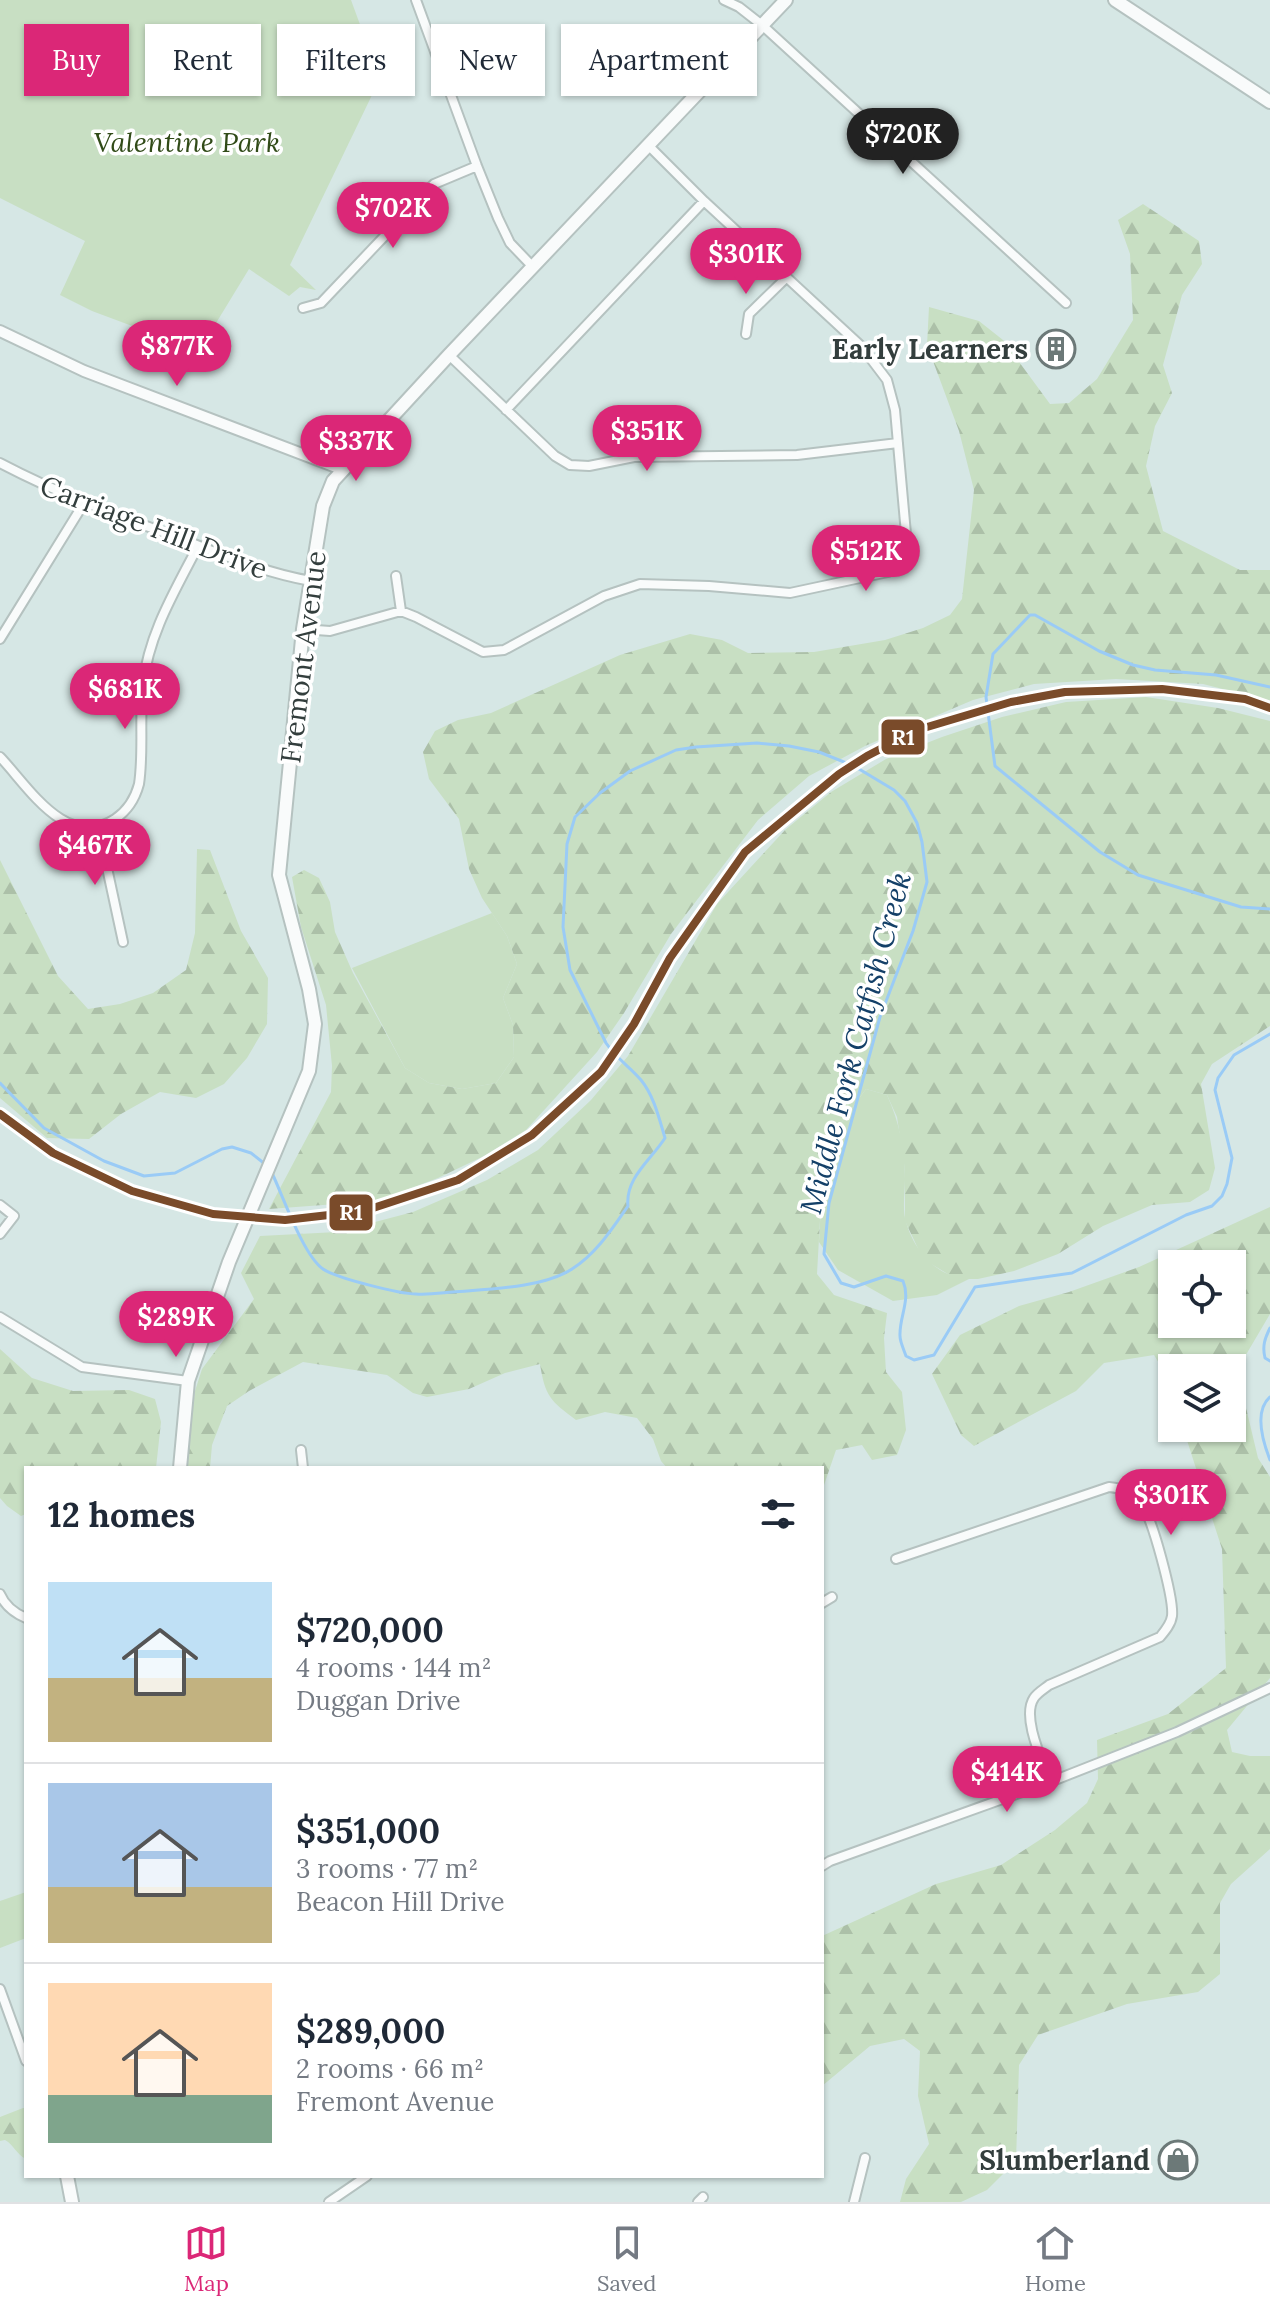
<!DOCTYPE html>
<html lang="en">
<head>
<meta charset="utf-8">
<style>
  :root { --surface:#fff; --page:#f2f2f3; --text:#1f2937; --muted:#747a83; --line:#e0e1e3; --accent:#db2777 }
  body { margin:0; font-family:Lora,serif; background:var(--page); color:var(--text); height:100vh; display:flex; flex-direction:column; font-size:30px; white-space:nowrap }
  * { box-sizing:border-box; margin:0 }
  p { font-size:26px; color:var(--muted) }
  .icon { flex:none; width:44px; height:44px; fill:none; stroke:currentColor; stroke-width:2; stroke-linecap:round; stroke-linejoin:round }
  .map { position:relative; flex:1; overflow:hidden }
  .side { position:absolute; left:24px; top:1466px; width:800px; height:712px; display:flex; flex-direction:column; background:var(--surface); border-radius:0px; box-shadow:0 2px 6px #0004 }
  .side>* { flex:none }
  .top-card { position:absolute; left:24px; top:24px; width:800px; height:72px; display:flex; gap:16px }
  .fabs { position:absolute; left:1158px; top:1250px; display:grid; gap:16px }
  .fabs a { display:grid; place-items:center; width:88px; height:88px; border-radius:0px; background:var(--surface); box-shadow:0 2px 6px #0004; font-size:40px }
  .price { position:absolute; translate:-50% -68px; padding:0 18px; border-radius:28px; background:var(--accent); color:#fff; font-size:26px; line-height:52px; filter:drop-shadow(0 2px 4px #0008) }
  .price::after { content:''; position:absolute; left:50%; top:48px; width:24px; height:18px; margin-left:-12px; background:inherit; clip-path:polygon(0 0,100% 0,50% 100%) }
  .price.selected { background:#222; color:#fff }
  ul { padding:0; list-style:none }
  li { display:flex; align-items:center; gap:24px; height:200px; padding:0 24px }
  li+li { border-top:2px solid var(--line) }
  li span { display:grid; place-items:center; flex:none; width:224px; height:160px; border-radius:0px; color:#555 }
  li>.icon { margin-inline-start:auto }
  span .icon { width:96px; height:96px; fill:#fffc; stroke-width:1 }
  li b { font-size:34px }
  h2 { display:flex; justify-content:space-between; align-items:center; height:96px; padding:0 24px; font-size:34px }
  .tag { padding:0 28px; border-radius:0px; background:var(--surface); box-shadow:0 2px 6px #0004; font-size:28px; line-height:72px }
  .tag.selected { background:var(--accent); color:#fff }
  .menu { display:flex; justify-content:space-around; align-items:center; height:112px; border-top:2px solid var(--line); background:var(--surface); font-size:22px; color:var(--muted) }
  .menu a { display:grid; justify-items:center; gap:4px }
  .menu .selected { color:var(--accent) }
  .map>svg:first-child { display:block }
  .green { fill:#c8dfc3 }
  .forest { fill:url(#forest-firs); fill-rule:evenodd }
  .lines { fill:none; stroke-linecap:round; stroke-linejoin:round }
  .stream { stroke:#9acbf6; stroke-width:3 }
  .minor-casing { stroke:#b5c2c0; stroke-width:12 }
  .tertiary-casing { stroke:#b5c2c0; stroke-width:14 }
  .secondary-casing { stroke:#b5c2c0; stroke-width:16 }
  .minor { stroke:#f9fbfb; stroke-width:8 }
  .tertiary { stroke:#f9fbfb; stroke-width:10 }
  .secondary { stroke:#f9fbfb; stroke-width:12 }
  .rail-1-casing { stroke:#fff; stroke-width:14 }
  .rail-1 { stroke:#7a4b2a; stroke-width:8 }
  .labels { text-anchor:middle; stroke-width:7; stroke-linejoin:round; paint-order:stroke }
  .park-label { font-size:28px; font-style:italic; fill:#314b18; stroke:#fff }
  .poi-label { font-size:28px; font-weight:bold; fill:#333e3d; stroke:#fff; text-anchor:end }
  .street-label { font-size:28px; fill:#333e3d; stroke:#fff }
  .water-label { font-size:30px; font-style:italic; fill:#144068; stroke:#fff }
  .line-badge { stroke:#fff; stroke-width:3 }
  .badge-label { font-size:22px; text-anchor:middle; font-weight:bold; fill:#fff }
</style>
</head>
<body>
<div class="map">
<svg width="1270" height="2202" viewBox="0 0 1270 2202">
  <defs>
    <pattern id="forest-firs" width="22" height="20" patternUnits="userSpaceOnUse" patternTransform="scale(2)"><rect width="22" height="20" fill="#c8dfc3"/><path d="M5 1l3.5 6h-7zM16 11l3.5 6h-7z" fill="#acc0a8"/></pattern>
  </defs>
  <rect width="100%" height="100%" fill="#d6e7e5"/>
  <!-- green -->
  <path class="green" d="M 0,0 L 351,0 L 384,90 L 372,95 L 290,265 L 316,290 L 300,287 L 289,296 L 249,269 L 199,351 L 92,311 L 60,295 L 85,241 L 0,198 Z
    M 492,913 L 507,936 L 517,964 L 503,998 L 513,1025 L 514,1057 L 496,1083 L 462,1089 L 429,1083 L 405,1068 L 352,968 Z
    M 866,1089 L 887,1095 C 899,1121 905,1150 905,1179 C 905,1192 902,1209 906,1222 C 914,1251 938,1278 969,1279 L 937,1295 L 893,1301 L 838,1270 L 819,1242 L 822,1185 L 833,1134 Z
    M 26,1892 L 26,1938 L 0,1948 L 0,1901 Z"/>
  <!-- forest -->
  <path class="forest" d="M 1143,204 L 1199,241 L 1202,264 L 1182,295 L 1163,365 L 1172,393 L 1155,426 L 1146,466 L 1163,531 L 1240,570 L 1270,570 L 1270,701 L 1203,684 L 1116,679 L 1034,684 L 973,700 L 865,746 L 809,776 L 758,820 L 671,934 L 624,1013 L 597,1052 L 526,1130 L 484,1156 L 438,1178 L 377,1201 L 269,1209 L 331,1092 L 332,1066 L 326,1005 L 301,927 L 292,877 L 304,870 L 319,878 L 330,902 L 335,932 L 353,973 L 405,1068 L 429,1083 L 462,1089 L 496,1083 L 514,1057 L 513,1025 L 503,998 L 517,964 L 507,936 L 482,898 L 469,869 L 459,819 L 429,779 L 423,752 L 435,731 L 458,720 L 491,713 L 620,655 L 690,634 L 722,640 L 748,653 L 814,652 L 885,640 L 923,628 L 950,615 L 962,599 L 974,490 L 959,431 L 927,345 L 929,307 L 979,321 L 1003,340 L 1050,404 L 1069,403 L 1097,379 L 1133,320 L 1130,254 L 1118,220 Z
    M 1146,697 L 1218,708 L 1270,721 L 1270,1026 L 1212,1064 L 1201,1084 L 1215,1168 L 1209,1190 L 1190,1202 L 1152,1205 L 1103,1226 L 1058,1254 L 1014,1271 L 978,1279 L 956,1279 L 923,1259 L 905,1221 L 905,1170 L 897,1117 L 887,1095 L 866,1089 L 833,1134 L 822,1185 L 817,1274 L 834,1295 L 887,1313 L 884,1338 L 886,1372 L 902,1392 L 906,1430 L 897,1455 L 872,1460 L 862,1445 L 836,1450 L 822,1491 L 822,1468 L 667,1468 L 661,1461 L 653,1439 L 637,1418 L 605,1412 L 576,1420 C 551,1401 545,1397 540,1364 L 505,1373 L 469,1389 L 427,1397 L 413,1393 L 387,1375 L 303,1362 L 249,1391 L 227,1406 L 212,1445 L 210,1468 L 185,1468 L 195,1391 L 202,1369 L 254,1299 L 241,1273 L 260,1236 L 337,1232 L 413,1212 L 487,1180 L 538,1150 L 591,1100 L 628,1056 L 717,904 L 785,830 L 831,792 L 886,759 L 942,737 L 1002,717 L 1066,702 Z
    M 197,849 L 210,850 L 241,931 L 268,978 L 267,1024 L 247,1058 L 224,1084 L 196,1098 L 160,1092 L 121,1114 L 89,1139 L 47,1138 L 0,1098 L 0,860 L 58,976 L 88,1009 L 120,1004 L 153,993 L 186,970 L 195,933 Z
    M 1270,1207 L 1270,1314 L 1237,1370 L 1258,1458 L 1270,1477 L 1270,1678 L 1227,1730 L 1232,1752 L 1250,1756 L 1270,1756 L 1270,1849 L 1231,1884 L 1220,1903 L 1220,1974 L 1198,1992 L 1127,2004 L 1038,2035 L 1019,2065 L 1016,2161 L 987,2190 L 961,2202 L 900,2202 L 906,2179 L 929,2144 L 918,2096 L 920,2051 L 904,2039 L 870,2046 L 822,2086 L 822,1936 L 936,1884 L 1001,1865 L 1055,1830 L 1087,1803 L 1098,1779 L 1097,1740 L 1168,1714 L 1226,1668 L 1222,1549 L 1183,1428 L 1232,1428 L 1232,1368 L 1172,1368 L 1172,1395 L 1165,1373 L 1154,1355 L 1104,1363 L 1076,1391 L 974,1446 L 961,1435 L 932,1374 L 960,1335 L 1019,1306 L 1069,1292 L 1139,1267 ZM 1172,1264 L 1232,1264 L 1232,1324 L 1172,1324 Z
    M 0,1349 L 32,1378 L 73,1391 L 129,1390 L 155,1399 L 161,1422 L 156,1468 L 26,1468 L 26,1514 L 21,1516 L 7,1506 L 0,1498 Z
    M 23,2108 L 26,2108 L 26,2159 C 17,2155 14,2145 5,2140 L 0,2141 L 0,2117 Z"/>
  <g class="lines">
    <!-- stream -->
    <path class="stream" d="M 1270,687 L 1216,675 L 1155,670 L 1133,665 L 1099,651 L 1035,615 L 1030,615 L 993,654 L 986,697 L 995,766 L 1100,852 L 1138,875 L 1241,907 L 1270,909
      M 0,1083 L 44,1128 L 104,1161 L 144,1176 L 175,1173 L 222,1149 L 232,1147 L 251,1153 L 265,1164
      M 272,1173 C 283,1196 303,1255 323,1269 C 336,1278 400,1294 416,1294 C 428,1295 441,1293 453,1292 C 487,1289 543,1288 572,1269 C 596,1254 612,1229 628,1206 C 625,1178 651,1160 665,1138 C 659,1118 654,1096 641,1080 C 630,1067 616,1058 606,1043 L 570,970 L 563,927 L 567,844 L 575,817 L 600,793 L 630,771 L 676,750 L 696,747 L 757,743 L 789,746 L 819,752 L 854,766 L 894,790 L 905,801 L 917,823 L 922,842 L 927,882 L 913,931 L 880,1017 L 829,1203 L 824,1254 L 841,1283 L 854,1287 L 886,1276 L 903,1281 C 911,1300 899,1317 900,1336 C 900,1342 904,1350 906,1356 L 914,1360 L 934,1355 L 975,1287 L 1072,1273 L 1186,1215 L 1212,1206 L 1222,1196 L 1227,1184 L 1232,1158 L 1215,1090 L 1218,1078 L 1234,1055 L 1270,1034
      M 1270,1328 C 1265,1338 1262,1346 1265,1358 L 1270,1361
      M 1270,1397 C 1254,1411 1263,1442 1270,1460"/>
    <!-- minor casing -->
    <g class="minor-casing">
      <path id="minor" d="M 416,0 L 477,166 L 498,218 L 510,243 L 533,267
        M 724,0 L 739,7 L 762,25 L 1066,303
        M 303,308 L 321,303 L 434,184 L 477,166
        M 746,334 L 749,314 L 786,278
        M 449,355 L 555,456 L 570,465 L 589,466 L 634,457 L 797,455 L 898,443
        M 506,410 L 704,201
        M 0,463 C 57,493 116,515 176,537 C 221,554 264,573 311,581
        M 396,576 L 401,611
        M 303,629 L 330,631 L 401,611 L 416,617 L 483,652 L 504,650 L 604,596 L 640,584 L 709,586 L 790,593 L 888,572 L 902,559 L 907,545 L 895,410 L 887,380 L 862,347 L 704,201 L 649,146
        M 0,639 L 84,503
        M 0,757 C 28,786 66,851 115,819 C 127,811 135,799 139,784 C 144,751 139,717 143,684 C 149,633 175,591 198,546
        M 98,826 L 123,942
        M 0,1205 L 14,1216 L 0,1234
        M 0,1317 L 82,1367 L 188,1381
        M 301,1450 L 303,1468
        M 896,1559 L 1109,1487 C 1121,1488 1133,1492 1141,1503 C 1152,1516 1174,1599 1172,1616 C 1171,1624 1165,1631 1160,1637 L 1049,1685 C 1044,1689 1037,1693 1034,1698 C 1021,1717 1043,1762 1050,1782
        M 0,1594 C 5,1606 14,1613 26,1618
        M 822,1603 L 832,1597
        M 822,1866 L 830,1861 L 1050,1782 L 1177,1732 L 1270,1688
        M 0,1989 L 26,2061
        M 329,2202 L 367,2176
        M 698,2202 L 703,2197
        M 854,2202 L 865,2158"/>
    </g>
    <!-- tertiary casing -->
    <g class="tertiary-casing">
      <path id="tertiary" d="M 0,331 L 84,371 L 344,470"/>
    </g>
    <!-- secondary casing -->
    <g class="secondary-casing">
      <path id="secondary" d="M 1115,0 L 1270,102
        M 180,1468 L 188,1381 L 229,1262 L 309,1071 L 315,1024 L 309,989 L 279,875 L 303,629 L 323,506 L 333,481 L 449,355 L 786,0
        M 67,2176 L 72,2202"/>
    </g>
    <!-- minor -->
    <use href="#minor" class="minor"/>
    <!-- tertiary -->
    <use href="#tertiary" class="tertiary"/>
    <!-- secondary -->
    <use href="#secondary" class="secondary"/>
    <!-- rail-1 casing -->
    <g class="rail-1-casing">
      <path id="rail-1" d="M 0,1114 L 53,1153 L 132,1191 L 213,1214 L 285,1220 L 364,1211 L 458,1180 L 532,1135 L 601,1072 L 634,1024 L 670,958 L 745,852 L 839,774 L 867,756 L 917,730 L 1011,702 L 1065,692 L 1162,689 L 1245,699 L 1270,708"/>
    </g>
    <!-- rail-1 -->
    <use href="#rail-1" class="rail-1"/>
  </g>
  <!-- icons -->
  <defs>
    <g id="building-ring" transform="scale(2)"><circle r="9.5" fill="#fff" stroke="#6c7978" stroke-width="1.5"/><path d="M-4-6H4V6H1V3H-1V6H-4ZM-2.5-4.3h1.7v1.8h-1.7ZM.8-4.3h1.7v1.8H.8ZM-2.5-1h1.7V.8h-1.7ZM.8-1h1.7V.8H.8Z" fill="#6c7978"/></g>
    <g id="shop-ring" transform="scale(2)"><circle r="9.5" fill="#fff" stroke="#6c7978" stroke-width="1.5"/><path d="M-5-2.5h2.3a2.7 3.5 0 0 1 5.4 0H5L5.5 6h-11ZM-1.5-2.5h3a1.5 2.3 0 0 0-3 0Z" fill="#6c7978"/></g>
  </defs>
  <g fill-rule="evenodd">
    <use href="#building-ring" x="1056" y="349"/>
    <use href="#shop-ring" x="1178" y="2160"/>
  </g>
  <g class="labels">
    <!-- park labels -->
    <g class="park-label">
      <text x="187" y="152">Valentine Park</text>
    </g>
    <!-- poi labels -->
    <g class="poi-label">
      <text x="1028" y="359">Early Learners</text>
      <text x="1150" y="2170">Slumberland</text>
    </g>
    <!-- street labels -->
    <g class="street-label">
      <text transform="translate(154 527) rotate(21)" y="10">Carriage Hill Drive</text>
      <text transform="translate(303 657) rotate(-83)" y="10">Fremont Avenue</text>
    </g>
    <!-- water labels -->
    <g class="water-label">
      <text transform="translate(856 1043) rotate(-75)" y="10">Middle Fork Catfish Creek</text>
    </g>
  </g>
  <g class="line-badge">
    <rect x="880" y="718" width="46" height="38" rx="8" fill="#7a4b2a"/>
    <rect x="328" y="1193" width="46" height="39" rx="8" fill="#7a4b2a"/>
  </g>
  <g class="badge-label">
    <text x="903" y="745">R1</text>
    <text x="351" y="1220">R1</text>
  </g>
</svg>
<div class="fabs">
<a><svg class="icon" aria-label="locate" viewBox="0 0 24 24"><circle cx="12" cy="12" r="6"/><path d="M12 2v4M12 18v4M2 12h4M18 12h4"/></svg></a>
<a><svg class="icon" aria-label="layers" viewBox="0 0 24 24"><path d="M12 4l9 5-9 5-9-5zM3 14l9 5 9-5"/></svg></a>
</div>
<b class="price selected" style="left:903px;top:176px">$720K</b>
<b class="price" style="left:393px;top:250px">$702K</b>
<b class="price" style="left:746px;top:296px">$301K</b>
<b class="price" style="left:177px;top:388px">$877K</b>
<b class="price" style="left:647px;top:473px">$351K</b>
<b class="price" style="left:356px;top:483px">$337K</b>
<b class="price" style="left:866px;top:593px">$512K</b>
<b class="price" style="left:125px;top:731px">$681K</b>
<b class="price" style="left:95px;top:887px">$467K</b>
<b class="price" style="left:176px;top:1359px">$289K</b>
<b class="price" style="left:1171px;top:1537px">$301K</b>
<b class="price" style="left:1007px;top:1814px">$414K</b>
<div class="top-card">
<a class="tag selected">Buy</a>
<a class="tag">Rent</a>
<a class="tag">Filters</a>
<a class="tag">New</a>
<a class="tag">Apartment</a>
</div>
<section class="side">
<h2>12 homes<svg class="icon" aria-label="filters" viewBox="0 0 24 24"><path d="M4 7h16M4 17h16"/><circle cx="9" cy="7" r="2"/><circle cx="15" cy="17" r="2"/></svg></h2>
<ul>
<li><span style="background:linear-gradient(#bfe0f5 60%,#c2b280 0)"><svg class="icon" aria-label="home" viewBox="0 0 24 24"><path d="M3 11l9-7 9 7M6 9v11h12V9"/></svg></span><div><b>$720,000</b><p>4 rooms · 144 m²</p><p>Duggan Drive</p></div></li>
<li><span style="background:linear-gradient(#a9c7e8 65%,#c2b280 0)"><svg class="icon" aria-label="home" viewBox="0 0 24 24"><path d="M3 11l9-7 9 7M6 9v11h12V9"/></svg></span><div><b>$351,000</b><p>3 rooms · 77 m²</p><p>Beacon Hill Drive</p></div></li>
<li><span style="background:linear-gradient(#ffd9b3 70%,#7fa58c 0)"><svg class="icon" aria-label="home" viewBox="0 0 24 24"><path d="M3 11l9-7 9 7M6 9v11h12V9"/></svg></span><div><b>$289,000</b><p>2 rooms · 66 m²</p><p>Fremont Avenue</p></div></li>
</ul>
</section>
</div>
<nav class="menu">
<a class="selected"><svg class="icon" aria-label="map" viewBox="0 0 24 24"><path d="M3 6l6-2 6 2 6-2v14l-6 2-6-2-6 2zM9 4v14M15 6v14"/></svg>Map</a>
<a><svg class="icon" aria-label="saved" viewBox="0 0 24 24"><path d="M7 4h10v16l-5-4-5 4z"/></svg>Saved</a>
<a><svg class="icon" aria-label="home" viewBox="0 0 24 24"><path d="M3 11l9-7 9 7M6 9v11h12V9"/></svg>Home</a>
</nav>
</body>
</html>
